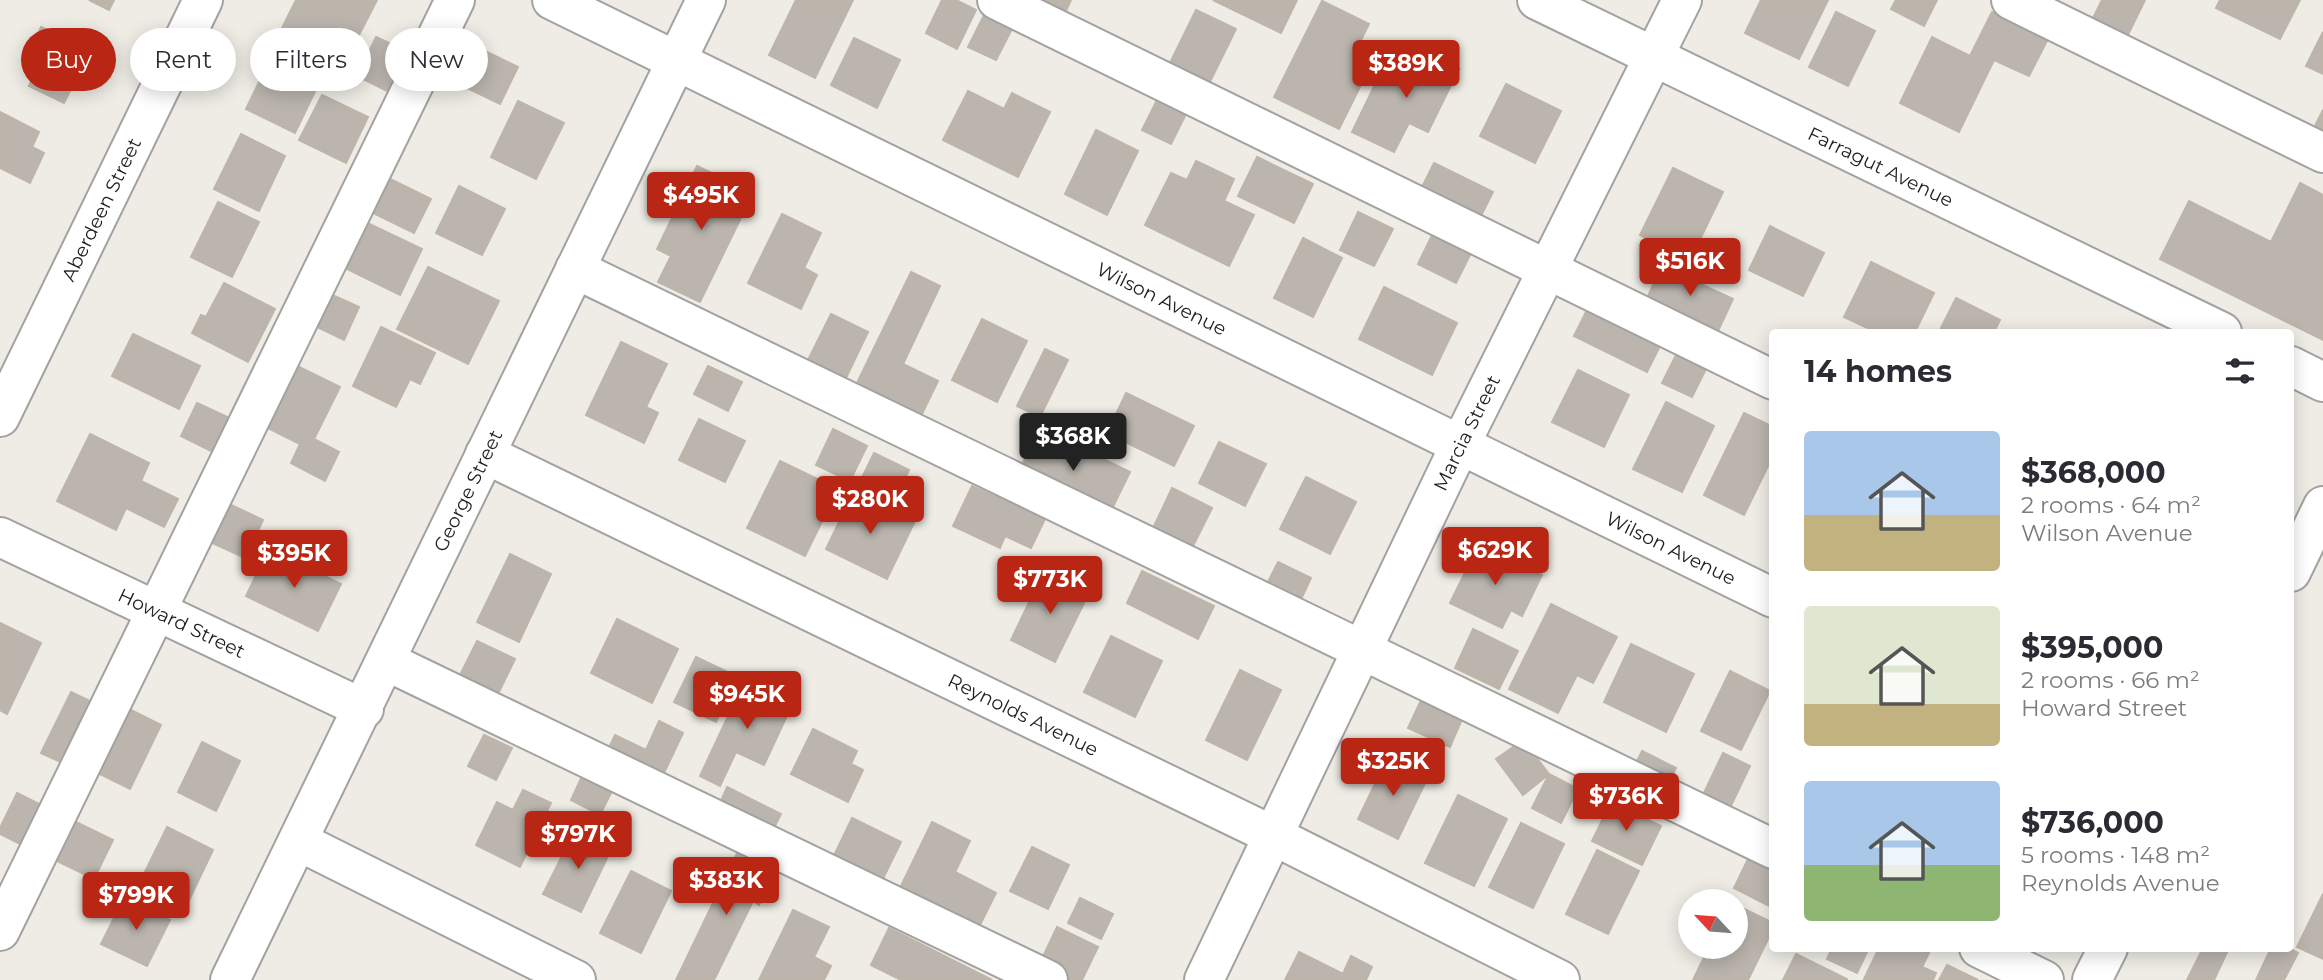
<!DOCTYPE html>
<html lang="en">
<head>
<meta charset="utf-8">
<style>
  :root { --surface:#fff; --page:#f2f2f3; --text:#2b2b33; --muted:#7c7c81; --accent:#b92613 }
  body { margin:0; font-family:Montserrat,sans-serif; background:var(--page); color:var(--text); height:100vh; display:flex; flex-direction:column; font-size:26px; white-space:nowrap }
  * { box-sizing:border-box; margin:0 }
  p { font-size:23px; color:var(--muted) }
  .icon { flex:none; width:38px; height:38px; fill:none; stroke:currentColor; stroke-width:2; stroke-linecap:round; stroke-linejoin:round }
  .map { position:relative; flex:1; overflow:hidden }
  .drawer { position:absolute; left:1769px; top:329px; width:525px; height:623px; display:flex; flex-direction:column; background:var(--surface); border-radius:7px; box-shadow:0 4px 18px #0003 }
  .drawer>* { flex:none }
  .hud { position:absolute; left:21px; top:28px; width:665px; height:63px; display:flex; gap:14px }
  .needle { width:46px; rotate:296deg }
  .tools { position:absolute; left:1678px; top:889px; display:grid; gap:14px }
  .tools a { display:grid; place-items:center; width:70px; height:70px; border-radius:50%; background:var(--surface); box-shadow:0 4px 18px #0003; font-size:35px }
  .price { position:absolute; translate:-50% -60px; padding:0 16px; border-radius:7px; background:var(--accent); color:#fff; font-size:23px; line-height:46px; filter:drop-shadow(0 2px 4px #0008) }
  .price::after { content:''; position:absolute; left:50%; top:42px; width:21px; height:16px; margin-left:-10px; background:inherit; clip-path:polygon(0 0,100% 0,50% 100%) }
  .price.current { background:#222; color:#fff }
  ul { padding:0; list-style:none }
  li { display:flex; align-items:center; gap:21px; height:175px; padding:0 35px }
  li span { display:grid; place-items:center; flex:none; width:196px; height:140px; border-radius:7px; color:#555 }
  li>.icon { margin-inline-start:auto }
  span .icon { width:84px; height:84px; fill:#fffc; stroke-width:1 }
  li b { font-size:30px }
  h2 { display:flex; justify-content:space-between; align-items:center; height:84px; padding:0 35px; font-size:30px }
  .chip { padding:0 24px; border-radius:32px; background:var(--surface); box-shadow:0 4px 18px #0003; font-size:24px; line-height:63px }
  .chip.current { background:var(--accent); color:#fff }
  .map>svg:first-child { display:block }
  .building { fill:#bbb5ae; stroke:#beb5a9; stroke-width:2 }
  .lines { fill:none; stroke-linecap:round; stroke-linejoin:round }
  .minor-casing { stroke:#a2a2a2; stroke-width:42 }
  .minor { stroke:#fff; stroke-width:38 }
  .labels { text-anchor:middle; stroke-width:5; stroke-linejoin:round; paint-order:stroke }
  .street-label { font-size:19px; fill:#1e1e1e; stroke:#fff }
</style>
</head>
<body>
<div class="map">
<svg width="2323" height="980" viewBox="0 0 2323 980">
  <rect width="100%" height="100%" fill="#eeece5"/>
  <!-- building -->
  <path class="building" d="M 89,0 L 114,0 L 109,10 Z
    M 296,0 L 377,0 L 356,41 L 338,32 L 327,55 L 280,32 Z
    M 796,0 L 853,0 L 815,78 L 769,55 Z
    M 942,0 L 956,0 L 976,10 L 957,49 L 926,33 Z
    M 1033,0 L 1071,0 L 1063,17 Z
    M 1213,0 L 1297,0 L 1281,33 Z
    M 1761,0 L 1828,0 L 1799,59 L 1745,33 Z
    M 1896,0 L 1937,0 L 1924,26 L 1891,9 Z
    M 2102,0 L 2145,0 L 2124,43 L 2089,26 Z
    M 2220,0 L 2300,0 L 2280,39 L 2216,8 Z
    M 1322,1 L 1369,24 L 1351,60 L 1369,69 L 1339,129 L 1274,97 Z
    M 1196,10 L 1236,29 L 1206,90 L 1166,71 Z
    M 986,11 L 1014,25 L 996,60 L 968,47 Z
    M 1836,12 L 1875,31 L 1848,86 L 1809,67 Z
    M 1992,12 L 2048,39 L 2029,76 L 1994,60 L 1959,132 L 1900,103 L 1932,37 L 1970,56 Z
    M 41,27 L 90,51 L 64,103 L 29,86 L 40,62 L 27,56 Z
    M 2323,32 L 2323,74 L 2306,66 Z
    M 376,37 L 413,54 L 393,94 L 357,76 Z
    M 854,38 L 900,60 L 877,108 L 831,85 Z
    M 1412,46 L 1459,69 L 1428,132 L 1409,123 L 1394,152 L 1352,132 L 1378,78 L 1393,86 Z
    M 483,50 L 518,67 L 500,104 L 465,87 Z
    M 274,51 L 323,75 L 295,133 L 246,109 Z
    M 1506,84 L 1561,111 L 1535,163 L 1480,136 Z
    M 968,91 L 1004,109 L 1012,93 L 1050,112 L 1018,177 L 943,140 Z
    M 322,95 L 368,117 L 346,163 L 299,140 Z
    M 1158,98 L 1187,112 L 1171,144 L 1142,130 Z
    M 518,101 L 564,123 L 536,179 L 491,157 Z
    M 2323,110 L 2323,147 L 2308,140 Z
    M 0,112 L 39,132 L 32,147 L 44,153 L 30,183 L 0,168 Z
    M 1096,130 L 1138,151 L 1107,215 L 1065,194 Z
    M 241,134 L 285,156 L 259,211 L 214,189 Z
    M 1257,157 L 1313,184 L 1294,223 L 1238,196 Z
    M 1196,161 L 1234,179 L 1224,201 L 1254,215 L 1229,266 L 1145,225 L 1171,173 L 1187,180 Z
    M 1434,163 L 1493,192 L 1476,226 L 1417,197 Z
    M 697,166 L 753,193 L 700,302 L 658,282 L 671,256 L 657,249 Z
    M 1673,168 L 1723,192 L 1690,260 L 1640,235 Z
    M 386,177 L 431,199 L 414,233 L 369,211 Z
    M 2300,183 L 2323,195 L 2323,340 L 2160,259 L 2189,201 L 2271,242 Z
    M 459,186 L 505,209 L 482,255 L 436,233 Z
    M 218,202 L 259,222 L 232,277 L 191,257 Z
    M 1358,212 L 1393,229 L 1374,266 L 1340,250 Z
    M 782,214 L 821,233 L 804,268 L 817,275 L 801,309 L 748,283 Z
    M 361,220 L 422,249 L 400,295 L 339,265 Z
    M 1770,226 L 1824,253 L 1803,296 L 1749,270 Z
    M 1436,227 L 1475,245 L 1456,283 L 1418,264 Z
    M 1303,238 L 1342,258 L 1313,317 L 1274,298 Z
    M 1871,262 L 1934,293 L 1915,332 L 1876,332 L 1844,317 Z
    M 1662,266 L 1733,299 L 1718,331 L 1647,298 Z
    M 428,267 L 499,301 L 468,364 L 397,329 Z
    M 911,272 L 940,286 L 903,364 L 938,381 L 921,416 L 856,385 Z
    M 224,283 L 275,309 L 248,362 L 192,333 L 201,315 L 206,317 Z
    M 1384,287 L 1457,323 L 1432,375 L 1359,339 Z
    M 328,293 L 359,307 L 344,340 L 313,325 Z
    M 1956,298 L 2000,320 L 1994,332 L 1939,332 Z
    M 1590,304 L 1663,340 L 1647,372 L 1574,336 Z
    M 831,314 L 868,332 L 846,378 L 808,360 Z
    M 982,319 L 1027,341 L 997,402 L 952,380 Z
    M 381,327 L 435,353 L 420,384 L 410,379 L 396,407 L 353,386 Z
    M 133,334 L 200,366 L 179,409 L 112,376 Z
    M 621,342 L 667,364 L 646,407 L 658,413 L 644,443 L 586,415 Z
    M 1680,347 L 1710,361 L 1692,397 L 1662,383 Z
    M 1045,349 L 1068,360 L 1040,417 L 1017,406 Z
    M 291,363 L 340,387 L 314,439 L 339,452 L 325,481 L 291,463 L 300,444 L 260,424 Z
    M 708,366 L 742,382 L 728,411 L 694,394 Z
    M 1578,370 L 1629,395 L 1604,447 L 1552,422 Z
    M 1126,393 L 1194,426 L 1174,466 L 1107,433 Z
    M 1666,402 L 1714,426 L 1682,492 L 1633,469 Z
    M 197,403 L 238,422 L 221,456 L 181,436 Z
    M 1744,413 L 1773,427 L 1773,456 L 1744,515 L 1704,495 Z
    M 699,419 L 745,441 L 725,482 L 679,460 Z
    M 1043,423 L 1085,444 L 1083,449 L 1130,472 L 1106,521 L 1016,477 Z
    M 833,429 L 867,446 L 850,481 L 816,465 Z
    M 90,434 L 149,463 L 141,481 L 178,499 L 164,527 L 126,508 L 116,530 L 57,501 Z
    M 1219,442 L 1266,464 L 1245,506 L 1199,483 Z
    M 874,453 L 909,470 L 893,503 L 858,486 Z
    M 780,461 L 838,489 L 805,556 L 747,528 Z
    M 1306,477 L 1356,502 L 1330,554 L 1280,529 Z
    M 972,486 L 1045,519 L 1031,548 L 1005,536 L 1000,548 L 953,526 Z
    M 1172,488 L 1212,508 L 1186,560 L 1147,541 Z
    M 853,493 L 914,523 L 887,579 L 826,549 Z
    M 227,503 L 263,520 L 245,558 L 208,541 Z
    M 1479,544 L 1542,575 L 1522,616 L 1511,610 L 1502,628 L 1450,603 Z
    M 269,549 L 341,584 L 318,631 L 246,596 Z
    M 510,554 L 551,574 L 519,642 L 477,622 Z
    M 1278,562 L 1311,578 L 1297,608 L 1263,592 Z
    M 1044,571 L 1089,593 L 1055,662 L 1011,640 Z
    M 1142,571 L 1214,606 L 1198,639 L 1127,603 Z
    M 1551,604 L 1617,637 L 1593,683 L 1577,675 L 1558,713 L 1509,689 Z
    M 617,619 L 678,649 L 652,703 L 591,673 Z
    M 0,623 L 41,643 L 7,714 L 0,710 Z
    M 1473,629 L 1518,651 L 1499,689 L 1455,668 Z
    M 1111,636 L 1162,661 L 1135,717 L 1084,692 Z
    M 477,641 L 515,659 L 498,694 L 460,675 Z
    M 1631,644 L 1694,674 L 1666,732 L 1604,702 Z
    M 696,657 L 738,677 L 716,722 L 674,702 Z
    M 1240,670 L 1281,690 L 1247,760 L 1206,740 Z
    M 1730,671 L 1770,691 L 1741,750 L 1701,731 Z
    M 744,682 L 792,705 L 764,765 L 736,752 L 720,786 L 700,776 Z
    M 71,692 L 96,704 L 67,765 L 41,753 Z
    M 1422,698 L 1463,717 L 1450,747 L 1408,728 Z
    M 127,708 L 161,725 L 130,789 L 96,772 Z
    M 659,721 L 683,733 L 664,773 L 643,762 L 636,776 L 603,760 L 615,735 L 646,750 Z
    M 813,729 L 857,751 L 851,764 L 863,770 L 848,802 L 791,774 Z
    M 484,735 L 512,748 L 496,780 L 468,766 Z
    M 1523,740 L 1549,774 L 1523,795 L 1496,759 Z
    M 202,742 L 240,761 L 216,811 L 178,792 Z
    M 1642,751 L 1676,768 L 1665,789 L 1631,773 Z
    M 1723,753 L 1750,766 L 1729,810 L 1702,797 Z
    M 1388,757 L 1428,777 L 1398,839 L 1358,819 Z
    M 1549,774 L 1578,789 L 1561,823 L 1532,808 Z
    M 582,776 L 612,791 L 600,815 L 571,800 Z
    M 727,787 L 781,814 L 770,836 L 717,810 Z
    M 523,790 L 551,803 L 520,867 L 476,845 L 497,802 L 513,810 Z
    M 17,793 L 47,808 L 28,848 L 0,834 L 0,828 Z
    M 1458,795 L 1507,819 L 1474,886 L 1425,863 Z
    M 1611,802 L 1661,826 L 1642,865 L 1592,841 Z
    M 852,818 L 901,842 L 878,889 L 829,866 Z
    M 74,821 L 113,840 L 94,879 L 55,860 Z
    M 932,822 L 970,841 L 955,872 L 996,893 L 976,933 L 897,894 Z
    M 1521,823 L 1564,844 L 1533,908 L 1489,887 Z
    M 167,827 L 213,850 L 183,913 L 136,890 Z
    M 575,830 L 612,848 L 581,912 L 543,894 Z
    M 1032,847 L 1069,865 L 1048,909 L 1010,891 Z
    M 1597,850 L 1639,871 L 1608,934 L 1566,914 Z
    M 738,851 L 776,870 L 759,905 L 753,901 L 714,980 L 676,980 Z
    M 1748,859 L 1773,871 L 1773,899 L 1769,906 L 1734,888 Z
    M 631,871 L 671,891 L 641,953 L 600,933 Z
    M 2323,894 L 2323,959 L 2297,947 Z
    M 124,898 L 170,920 L 147,966 L 101,944 Z
    M 1080,898 L 1113,914 L 1101,939 L 1068,923 Z
    M 1736,905 L 1773,923 L 1773,929 L 1748,980 L 1693,980 L 1709,947 L 1736,947 Z
    M 793,910 L 829,927 L 814,957 L 831,966 L 824,980 L 759,980 Z
    M 1057,927 L 1098,947 L 1082,980 L 1065,980 L 1038,967 Z
    M 889,928 L 992,980 L 901,980 L 871,965 Z
    M 1832,948 L 1869,948 L 1857,973 L 1827,959 Z
    M 1879,948 L 1920,948 L 1929,953 L 1922,967 L 1936,973 L 1933,980 L 1864,979 Z
    M 2203,948 L 2229,948 L 2214,980 L 2187,980 Z
    M 2271,948 L 2289,948 L 2298,953 L 2284,980 L 2256,980 Z
    M 1299,952 L 1343,974 L 1351,956 L 1372,967 L 1366,980 L 1285,980 Z
    M 1796,954 L 1847,979 L 1847,980 L 1783,980 Z
    M 1947,965 L 1978,980 L 1939,980 Z"/>
  <g class="lines">
    <!-- minor casing -->
    <g class="minor-casing">
      <g id="minor">
        <path id="s1" d="M 552,0 L 1773,598"/>
        <path d="M 997,0 L 1773,380"/>
        <path id="s2" d="M 1537,0 L 2222,332"/>
        <path d="M 2011,0 L 2323,153"/>
        <path d="M 575,269 L 1773,849"/>
        <path d="M 2291,366 L 2323,382"/>
        <path id="s3" d="M 0,417 L 203,0"/>
        <path id="s4" d="M 485,454 L 1274,836 L 1560,980"/>
        <path id="s5" d="M 0,537 L 364,709"/>
        <path d="M 2291,572 L 2323,506"/>
        <path d="M 386,661 L 1048,980"/>
        <path d="M 298,841 L 576,980"/>
        <path d="M 0,931 L 455,0"/>
        <path d="M 1979,948 L 2044,980"/>
        <path id="s6" d="M 230,980 L 706,0"/>
        <path id="s7" d="M 1204,980 L 1461,443 L 1682,0"/>
        <path d="M 2092,980 L 2108,948"/>
      </g>
    </g>
    <!-- minor -->
    <use href="#minor" class="minor"/>
  </g>
  <g class="labels">
    <!-- street labels -->
    <g class="street-label">
      <text dy="7" stroke="none"><textPath href="#s2" startOffset="382">Farragut Avenue</textPath></text>
      <text dy="7" stroke="none"><textPath href="#s3" startOffset="231">Aberdeen Street</textPath></text>
      <text dy="7" stroke="none"><textPath href="#s1" startOffset="679">Wilson Avenue</textPath></text>
      <text dy="7" stroke="none"><textPath href="#s7" startOffset="607">Marcia Street</textPath></text>
      <text dy="7" stroke="none"><textPath href="#s6" startOffset="544">George Street</textPath></text>
      <text dy="7" stroke="none"><textPath href="#s1" startOffset="1246">Wilson Avenue</textPath></text>
      <text dy="7" stroke="none"><textPath href="#s5" startOffset="201">Howard Street</textPath></text>
      <text dy="7" stroke="none"><textPath href="#s4" startOffset="598">Reynolds Avenue</textPath></text>
    </g>
  </g>
</svg>
<div class="tools">
<a><svg class="needle" viewBox="-14 -14 28 28"><path d="M0-13l5 13h-10z" fill="#e53935"/><path d="M0 13l5-13h-10z" fill="#7c7c81"/></svg></a>
</div>
<b class="price" style="left:1406px;top:100px">$389K</b>
<b class="price" style="left:701px;top:232px">$495K</b>
<b class="price" style="left:1690px;top:298px">$516K</b>
<b class="price current" style="left:1073px;top:473px">$368K</b>
<b class="price" style="left:870px;top:536px">$280K</b>
<b class="price" style="left:1495px;top:587px">$629K</b>
<b class="price" style="left:294px;top:590px">$395K</b>
<b class="price" style="left:1050px;top:616px">$773K</b>
<b class="price" style="left:747px;top:731px">$945K</b>
<b class="price" style="left:1393px;top:798px">$325K</b>
<b class="price" style="left:1626px;top:833px">$736K</b>
<b class="price" style="left:578px;top:871px">$797K</b>
<b class="price" style="left:726px;top:917px">$383K</b>
<b class="price" style="left:136px;top:932px">$799K</b>
<div class="hud">
<a class="chip current">Buy</a>
<a class="chip">Rent</a>
<a class="chip">Filters</a>
<a class="chip">New</a>
</div>
<section class="drawer">
<h2>14 homes<svg class="icon" aria-label="filters" viewBox="0 0 24 24"><path d="M4 7h16M4 17h16"/><circle cx="9" cy="7" r="2"/><circle cx="15" cy="17" r="2"/></svg></h2>
<ul>
<li><span style="background:linear-gradient(#a9c7e8 60%,#c2b280 0)"><svg class="icon" aria-label="home" viewBox="0 0 24 24"><path d="M3 11l9-7 9 7M6 9v11h12V9"/></svg></span><div><b>$368,000</b><p>2 rooms · 64 m²</p><p>Wilson Avenue</p></div></li>
<li><span style="background:linear-gradient(#dfe7d0 70%,#c2b280 0)"><svg class="icon" aria-label="home" viewBox="0 0 24 24"><path d="M3 11l9-7 9 7M6 9v11h12V9"/></svg></span><div><b>$395,000</b><p>2 rooms · 66 m²</p><p>Howard Street</p></div></li>
<li><span style="background:linear-gradient(#a9c7e8 60%,#8fb573 0)"><svg class="icon" aria-label="home" viewBox="0 0 24 24"><path d="M3 11l9-7 9 7M6 9v11h12V9"/></svg></span><div><b>$736,000</b><p>5 rooms · 148 m²</p><p>Reynolds Avenue</p></div></li>
</ul>
</section>
</div>
</body>
</html>
